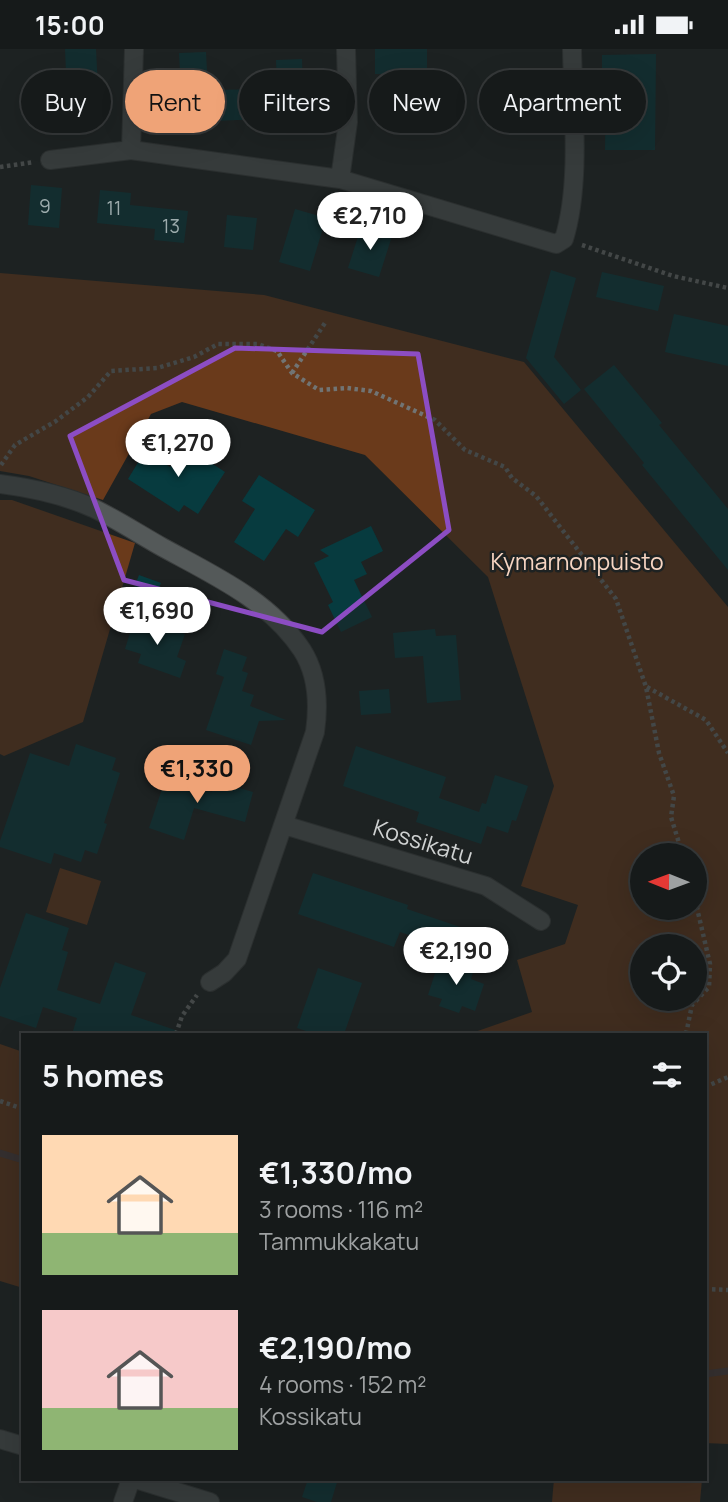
<!DOCTYPE html>
<html lang="en">
<head>
<meta charset="utf-8">
<style>
  :root { --surface:#161a1a; --page:#232727; --text:#f1f3f6; --muted:#9ea1a2; --line:#353839; --accent:#efa377 }
  body { margin:0; font-family:Manrope,sans-serif; background:var(--page); color:var(--text); height:100vh; display:flex; flex-direction:column; font-size:26px; white-space:nowrap }
  * { box-sizing:border-box; margin:0 }
  p { font-size:23px; color:var(--muted) }
  .icon { flex:none; width:38px; height:38px; fill:none; stroke:currentColor; stroke-width:2; stroke-linecap:round; stroke-linejoin:round }
  .map { position:relative; flex:1; overflow:hidden }
  .details { position:absolute; left:21px; top:984px; width:686px; height:448px; display:flex; flex-direction:column; background:var(--surface); border-radius:0px; box-shadow:0 7px 28px #0002,0 0 0 2px var(--line) }
  .details>* { flex:none }
  .hud { position:absolute; left:21px; top:21px; width:686px; height:63px; display:flex; gap:14px }
  .needle { width:46px; rotate:271deg }
  .controls { position:absolute; left:630px; top:794px; display:grid; gap:14px }
  .controls a { display:grid; place-items:center; width:77px; height:77px; border-radius:50%; background:var(--surface); box-shadow:0 7px 28px #0002,0 0 0 2px var(--line); font-size:35px }
  .price { position:absolute; translate:-50% -60px; padding:0 16px; border-radius:24px; background:#fff; color:#222; font-size:23px; line-height:46px; filter:drop-shadow(0 2px 4px #0008) }
  .price::after { content:''; position:absolute; left:50%; top:42px; width:21px; height:16px; margin-left:-10px; background:inherit; clip-path:polygon(0 0,100% 0,50% 100%) }
  .price.selected { background:var(--accent); color:#111 }
  ul { padding:0; list-style:none }
  li { display:flex; align-items:center; gap:21px; height:175px; padding:0 21px }
  li span { display:grid; place-items:center; flex:none; width:196px; height:140px; border-radius:0px; color:#555 }
  li>.icon { margin-inline-start:auto }
  span .icon { width:84px; height:84px; fill:#fffc; stroke-width:1 }
  li b { font-size:30px }
  h2 { display:flex; justify-content:space-between; align-items:center; height:84px; padding:0 21px; font-size:30px }
  .tag { padding:0 24px; border-radius:32px; background:var(--surface); box-shadow:0 7px 28px #0002,0 0 0 2px var(--line); font-size:24px; line-height:63px }
  .tag.selected { background:var(--accent); color:#111 }
  .status { display:flex; justify-content:space-between; align-items:center; height:49px; padding:0 35px; background:var(--surface); direction:ltr }
  .status svg { height:19px; fill:currentColor }
  .map>svg:first-child { display:block }
  .green { fill:#6a3a1b; fill-rule:evenodd }
  .lines { fill:none; stroke-linecap:round; stroke-linejoin:round }
  .stream { stroke:#503f3f; stroke-width:7 }
  .building { fill:#073b3f }
  .minor-casing { stroke:#3c3f3f; stroke-width:20 }
  .path { stroke:#717474; stroke-width:4.5; stroke-dasharray:3.5 3.5; stroke-linecap:butt }
  .minor { stroke:#545959; stroke-width:18 }
  .marked { fill:none; stroke:#8c4dc3; stroke-width:5; stroke-linejoin:round }
  .labels { text-anchor:middle; stroke-width:5; stroke-linejoin:round; paint-order:stroke }
  .number-label { font-size:19px; fill:#9dacad }
  .park-label { font-size:23px; fill:#f8d6c3; stroke:#1e2222 }
  .street-label { font-size:23px; fill:#cfd2d2; stroke:#1e2222 }
</style>
</head>
<body>
<div class="status"><b>15:00</b><svg viewBox="0 0 49 12"><path d="M0 12V9h3v3zM5 12V6h3v6zM10 12V3h3v9zM15 12V0h3v12zM26 1h20v11H26zM47 4h2v5h-2z"/></svg></div>
<div class="map">
<svg width="728" height="1453" viewBox="0 0 728 1453">
  <rect width="100%" height="100%" fill="#1e2222"/>
  <!-- green -->
  <path class="green" d="M 0,224 L 264,246 L 524,313 L 728,558 L 728,1395 L 705,1394 L 705,985 L 469,985 L 532,963 L 517,911 L 565,895 L 578,856 L 521,837 L 554,737 L 488,528 L 365,406 L 182,353 L 151,365 L 103,451 L 29,427 L 0,422 ZM 642,807 L 695,807 L 695,859 L 642,859 ZM 642,898 L 695,898 L 695,950 L 642,950 Z
    M 0,451 L 12,451 L 135,494 L 83,673 L 4,707 L 0,705 Z
    M 60,819 L 101,832 L 87,876 L 46,863 Z
    M 0,995 L 23,1003 L 23,1239 L 0,1232 Z
    M 554,1430 L 702,1430 L 700,1453 L 552,1453 Z"/>
  <g class="lines">
    <!-- stream -->
    <path class="stream" d="M 0,1104 L 23,1111
      M 705,1325 L 728,1322"/>
  </g>
  <!-- building -->
  <path class="building" d="M 65,0 L 96,0 L 99,59 L 90,60 L 90,66 L 68,67 Z
    M 375,0 L 427,0 L 427,31 L 384,31 L 384,25 L 375,25 Z
    M 206,3 L 208,41 L 277,40 L 276,11 L 302,10 L 303,40 L 314,39 L 314,68 L 165,74 L 165,43 L 181,42 L 179,4 Z
    M 656,5 L 655,101 L 605,101 L 606,37 L 602,37 L 602,6 Z
    M 31,136 L 62,139 L 59,179 L 28,176 Z
    M 100,141 L 131,144 L 130,156 L 188,162 L 184,194 L 154,191 L 155,180 L 97,174 Z
    M 295,160 L 326,169 L 310,222 L 279,213 Z
    M 227,166 L 257,169 L 253,201 L 224,198 Z
    M 361,178 L 392,187 L 379,228 L 348,219 Z
    M 551,221 L 576,229 L 554,308 L 581,341 L 564,355 L 526,309 Z
    M 602,223 L 664,237 L 658,262 L 596,248 Z
    M 674,265 L 728,277 L 728,317 L 665,303 Z
    M 614,316 L 662,374 L 659,376 L 728,460 L 728,521 L 642,416 L 644,414 L 584,340 Z
    M 184,396 L 225,423 L 198,465 L 184,456 L 179,463 L 128,430 L 145,402 L 170,418 Z
    M 259,426 L 315,461 L 298,488 L 286,480 L 264,512 L 234,493 L 255,460 L 242,452 Z
    M 371,477 L 383,502 L 361,513 L 367,525 L 354,531 L 372,568 L 341,583 L 328,556 L 333,553 L 314,514 L 329,507 L 320,501 Z
    M 139,526 L 161,534 L 151,558 L 130,549 Z
    M 135,568 L 185,585 L 177,608 L 186,612 L 180,629 L 138,614 L 141,605 L 125,600 Z
    M 435,580 L 436,587 L 456,586 L 461,651 L 427,654 L 423,607 L 395,609 L 393,584 Z
    M 224,600 L 247,608 L 242,622 L 248,624 L 242,642 L 254,646 L 250,657 L 286,671 L 259,672 L 251,696 L 206,681 L 224,628 L 216,625 Z
    M 389,640 L 391,664 L 361,666 L 359,642 Z
    M 76,695 L 116,709 L 112,721 L 120,724 L 104,774 L 107,775 L 97,805 L 85,801 L 81,813 L 54,804 L 51,815 L 0,798 L 0,792 L 30,704 L 69,717 Z
    M 356,697 L 446,728 L 439,749 L 479,763 L 482,754 L 486,755 L 495,726 L 528,737 L 516,772 L 512,771 L 508,784 L 487,777 L 481,795 L 416,773 L 419,763 L 343,737 Z
    M 166,728 L 212,743 L 215,732 L 253,743 L 245,773 L 194,759 L 184,791 L 149,779 Z
    M 313,824 L 408,856 L 407,860 L 463,879 L 455,902 L 400,883 L 394,898 L 298,865 Z
    M 26,864 L 69,879 L 62,901 L 68,903 L 57,941 L 100,955 L 115,913 L 146,924 L 131,966 L 178,982 L 177,985 L 72,985 L 77,969 L 43,958 L 36,979 L 0,967 L 0,939 Z
    M 440,909 L 474,920 L 471,930 L 484,935 L 475,962 L 462,957 L 459,964 L 439,957 L 442,950 L 428,946 Z
    M 318,919 L 362,934 L 344,985 L 315,985 L 297,979 Z
    M 308,1430 L 338,1430 L 331,1453 L 317,1453 L 302,1448 Z"/>
  <g class="lines">
    <!-- minor casing -->
    <g class="minor-casing">
      <path id="minor" d="M 134,0 L 131,101 L 340,130 L 556,195 L 564,190 C 581,135 573,58 572,0
        M 50,111 L 131,101
        M 340,130 L 348,73 L 346,0
        M 0,435 C 31,439 64,446 93,459 C 116,470 139,485 162,498 C 213,526 269,551 302,601 C 318,626 319,655 315,683 L 237,910 L 224,924 L 210,933
        M 284,776 L 486,837 L 541,872
        M 0,1390 L 23,1397
        M 135,1430 L 210,1453
        M 123,1453 L 131,1430"/>
    </g>
    <!-- path -->
    <path class="path" d="M 0,118 L 34,113
      M 582,196 L 673,227 L 728,239
      M 292,324 L 325,274
      M 1,416 L 15,396 L 56,372 L 88,348 L 111,322 L 157,319 L 194,308 L 218,295 L 258,295 L 277,302 L 292,324 L 319,341 L 347,339 L 371,342 L 435,371 L 465,401 L 505,418 L 512,429 L 536,447 L 616,550 L 646,638 L 659,704 L 674,747 L 671,768 L 683,807
      M 647,638 L 706,671 L 728,704
      M 176,985 L 182,967 L 197,946
      M 686,985 L 692,956 L 709,938 L 710,915 L 697,859 L 701,837 L 695,827
      M 705,1038 L 728,1028
      M 0,1052 L 23,1060
      M 705,1240 L 728,1241"/>
    <!-- minor -->
    <use href="#minor" class="minor"/>
  </g>
  <!-- marked area -->
  <path d="M0 0H728V1453H0ZM 235,299 L 418,305 L 449,481 L 322,583 L 124,531 L 70,387 Z" fill="#1e2222" fill-opacity=".55" fill-rule="evenodd"/>
  <path class="marked" d="M 235,299 L 418,305 L 449,481 L 322,583 L 124,531 L 70,387 Z"/>
  <g class="labels">
    <!-- number labels -->
    <g class="number-label">
      <text x="45" y="164">9</text>
      <text x="114" y="166">11</text>
      <text x="171" y="184">13</text>
    </g>
    <!-- park labels -->
    <g class="park-label">
      <text x="577" y="521">Kymarnonpuisto</text>
    </g>
    <!-- street labels -->
    <g class="street-label">
      <text transform="translate(423 793) rotate(17)" y="8">Kossikatu</text>
    </g>
  </g>
</svg>
<div class="controls">
<a><svg class="needle" viewBox="-14 -14 28 28"><path d="M0-13l5 13h-10z" fill="#e53935"/><path d="M0 13l5-13h-10z" fill="#9ea1a2"/></svg></a>
<a><svg class="icon" aria-label="locate" viewBox="0 0 24 24"><circle cx="12" cy="12" r="6"/><path d="M12 2v4M12 18v4M2 12h4M18 12h4"/></svg></a>
</div>
<b class="price" style="left:370px;top:203px">€2,710</b>
<b class="price" style="left:178px;top:430px">€1,270</b>
<b class="price" style="left:157px;top:598px">€1,690</b>
<b class="price selected" style="left:197px;top:756px">€1,330</b>
<b class="price" style="left:456px;top:938px">€2,190</b>
<div class="hud">
<a class="tag">Buy</a>
<a class="tag selected">Rent</a>
<a class="tag">Filters</a>
<a class="tag">New</a>
<a class="tag">Apartment</a>
</div>
<section class="details">
<h2>5 homes<svg class="icon" aria-label="filters" viewBox="0 0 24 24"><path d="M4 7h16M4 17h16"/><circle cx="9" cy="7" r="2"/><circle cx="15" cy="17" r="2"/></svg></h2>
<ul>
<li><span style="background:linear-gradient(#ffd9b3 70%,#8fb573 0)"><svg class="icon" aria-label="home" viewBox="0 0 24 24"><path d="M3 11l9-7 9 7M6 9v11h12V9"/></svg></span><div><b>€1,330/mo</b><p>3 rooms · 116 m²</p><p>Tammukkakatu</p></div></li>
<li><span style="background:linear-gradient(#f6c9c9 70%,#8fb573 0)"><svg class="icon" aria-label="home" viewBox="0 0 24 24"><path d="M3 11l9-7 9 7M6 9v11h12V9"/></svg></span><div><b>€2,190/mo</b><p>4 rooms · 152 m²</p><p>Kossikatu</p></div></li>
</ul>
</section>
</div>
</body>
</html>
